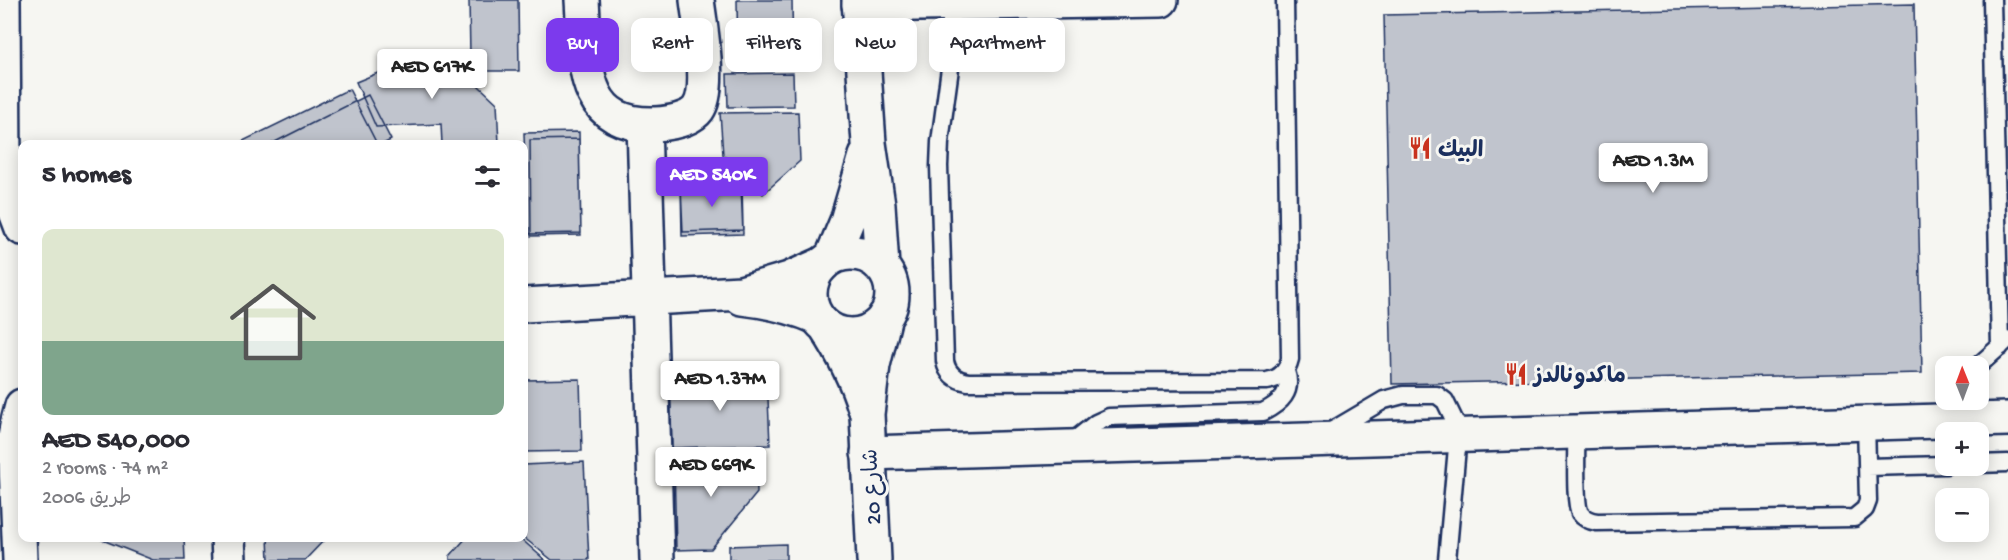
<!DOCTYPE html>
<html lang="en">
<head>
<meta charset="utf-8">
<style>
  :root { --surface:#fff; --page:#f2f2f3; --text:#2b2b33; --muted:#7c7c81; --line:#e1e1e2; --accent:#7c3aed }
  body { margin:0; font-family:"Gochi Hand","Playpen Sans Arabic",sans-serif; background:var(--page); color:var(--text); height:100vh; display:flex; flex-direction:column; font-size:22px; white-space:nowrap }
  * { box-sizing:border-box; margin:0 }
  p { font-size:20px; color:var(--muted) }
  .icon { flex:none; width:33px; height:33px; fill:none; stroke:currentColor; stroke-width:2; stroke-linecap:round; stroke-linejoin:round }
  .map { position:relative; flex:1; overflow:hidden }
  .drawer { position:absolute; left:18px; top:140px; width:510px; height:402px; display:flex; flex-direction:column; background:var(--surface); border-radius:12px; box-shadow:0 3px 15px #0003 }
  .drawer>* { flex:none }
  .top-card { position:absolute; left:546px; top:18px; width:570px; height:54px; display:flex; gap:12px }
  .needle { width:39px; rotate:359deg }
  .buttons { position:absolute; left:1935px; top:356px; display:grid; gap:12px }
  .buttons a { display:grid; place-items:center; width:54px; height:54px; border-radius:12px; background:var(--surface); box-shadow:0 3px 15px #0003; font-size:30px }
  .price { position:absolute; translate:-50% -51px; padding:0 14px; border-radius:6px; background:#fff; color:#222; font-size:20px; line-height:39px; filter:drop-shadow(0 2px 3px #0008) }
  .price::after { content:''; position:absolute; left:50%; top:36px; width:18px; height:14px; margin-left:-9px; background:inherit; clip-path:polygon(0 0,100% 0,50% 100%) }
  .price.on { background:var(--accent); color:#fff }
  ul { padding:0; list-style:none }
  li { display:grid; align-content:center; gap:12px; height:318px; padding:0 24px }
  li+li { border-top:2px solid var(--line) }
  li span { display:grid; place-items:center; height:186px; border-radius:12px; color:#555 }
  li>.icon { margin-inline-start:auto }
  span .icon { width:108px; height:108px; fill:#fffc; stroke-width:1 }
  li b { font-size:26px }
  h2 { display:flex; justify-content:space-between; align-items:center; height:72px; padding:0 24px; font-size:26px }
  .pill { padding:0 21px; border-radius:12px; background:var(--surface); box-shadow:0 3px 15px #0003; font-size:21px; line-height:54px }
  .pill.on { background:var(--accent); color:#fff }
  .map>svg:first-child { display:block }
  .building { fill:#c0c4cd; stroke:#1b2f5e; stroke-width:1.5 }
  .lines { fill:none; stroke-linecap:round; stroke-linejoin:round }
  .service-casing { stroke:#1b2f5e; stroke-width:21 }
  .minor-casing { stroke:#1b2f5e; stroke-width:38 }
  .tertiary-casing { stroke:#1b2f5e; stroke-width:38 }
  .service { stroke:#f6f6f2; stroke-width:16 }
  .minor { stroke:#f6f6f2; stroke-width:33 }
  .tertiary { stroke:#f6f6f2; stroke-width:33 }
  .labels { text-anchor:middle; stroke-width:6; stroke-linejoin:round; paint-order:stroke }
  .poi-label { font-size:22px; font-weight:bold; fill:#1b2f5e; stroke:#f6f6f2; text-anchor:start }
  .street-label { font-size:22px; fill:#1b2f5e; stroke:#f6f6f2 }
</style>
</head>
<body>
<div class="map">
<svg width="2008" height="560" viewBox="0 0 2008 560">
  <rect width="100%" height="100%" fill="#f6f6f2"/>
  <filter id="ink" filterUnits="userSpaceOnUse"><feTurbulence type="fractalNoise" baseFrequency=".0167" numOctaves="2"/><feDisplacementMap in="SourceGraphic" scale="12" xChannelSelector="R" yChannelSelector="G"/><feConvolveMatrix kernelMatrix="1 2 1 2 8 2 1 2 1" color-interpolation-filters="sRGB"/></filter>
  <g filter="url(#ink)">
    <!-- building -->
    <path class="building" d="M 469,0 L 518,0 L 519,71 L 485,71 L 470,55 Z
      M 737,0 L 792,0 L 793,66 L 738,67 Z
      M 1914,4 L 1922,373 L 1392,384 L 1384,15 Z
      M 424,54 L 445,54 L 497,103 L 499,144 L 442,144 L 441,124 L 376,127 L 356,82 Z
      M 793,73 L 794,106 L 728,107 L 727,74 Z
      M 349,89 L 377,144 L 237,144 Z
      M 368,95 L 391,140 L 383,144 L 271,144 Z
      M 798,112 L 800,161 L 763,194 L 723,155 L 720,113 Z
      M 579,132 L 581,233 L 527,234 L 524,133 Z
      M 579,139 L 581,235 L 531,236 L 530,140 Z
      M 742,183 L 743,230 L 683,232 L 681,186 Z
      M 741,185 L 743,234 L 682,236 L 681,187 Z
      M 767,375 L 770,445 L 672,448 L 670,378 Z
      M 580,379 L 582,451 L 524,452 L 524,380 Z
      M 756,457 L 757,493 L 711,549 L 676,550 L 674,460 Z
      M 584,462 L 589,560 L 552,560 L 523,537 L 524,465 Z
      M 95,537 L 184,537 L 185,560 L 153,560 Z
      M 268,537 L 327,537 L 305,560 L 269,560 Z
      M 467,537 L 519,537 L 545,560 L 450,560 L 450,556 Z
      M 786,544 L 786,560 L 729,560 L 729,546 Z"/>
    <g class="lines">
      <!-- service casing -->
      <g class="service-casing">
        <path id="service" d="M 1992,0 L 2000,347
          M 951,3 L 951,61 L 940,142 L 939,166 L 945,361 C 947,373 955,380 968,382 L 1267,381 C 1279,379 1287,372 1290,359 L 1285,0
          M 1978,366 L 2007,340
          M 1576,432 C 1577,448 1574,502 1580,513 C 1584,519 1590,521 1597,522 L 1854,518 L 1865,509 L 1868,501 L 1866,423
          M 1328,433 L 1384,400 L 1403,395 L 1437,395 L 1445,401 L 1462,436
          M 1071,443 L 1096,423 L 1109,417 L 1263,412 C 1281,403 1293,392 1286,371
          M 1978,464 L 2008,463
          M 1867,467 L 1946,465
          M 1447,560 L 1458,436"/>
      </g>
      <!-- minor casing -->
      <g class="minor-casing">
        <path id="minor" d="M 3,0 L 4,172 L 11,199 L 22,228
          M 582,0 C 586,58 577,127 656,124 C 669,123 690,120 698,109 C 712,89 700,25 697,0
          M 859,5 L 1161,0
          M 644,124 L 657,560
          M 742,298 C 768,301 792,306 817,317
          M 524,305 L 741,293 L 789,279 L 823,264
          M 868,453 L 2008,419
          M 228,537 L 229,560
          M 20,560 L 15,440 L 17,425 L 22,406"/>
      </g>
      <!-- tertiary casing -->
      <g class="tertiary-casing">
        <path id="tertiary" d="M 859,0 L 869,143 L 878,205 L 882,267
          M810 294a41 41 0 1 1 82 0a41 41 0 1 1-82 0Z
          M 832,257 L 847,221 L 866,156
          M 826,327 C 843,353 856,378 865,408
          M 874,560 L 867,414 L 873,365 L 885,316"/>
      </g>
      <!-- service -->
      <use href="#service" class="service"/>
      <!-- minor -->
      <use href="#minor" class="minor"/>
      <!-- tertiary -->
      <use href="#tertiary" class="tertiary"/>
    </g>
  </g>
  <!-- icons -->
  <defs>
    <g id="restaurant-bare" transform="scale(1.8)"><path d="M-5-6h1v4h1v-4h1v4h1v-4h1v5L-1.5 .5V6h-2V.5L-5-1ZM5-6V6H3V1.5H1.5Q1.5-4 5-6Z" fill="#c8321e" stroke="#f6f6f2" stroke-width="2.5" paint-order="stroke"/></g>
  </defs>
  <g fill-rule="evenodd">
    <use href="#restaurant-bare" x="1420" y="148"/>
    <use href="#restaurant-bare" x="1516" y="374"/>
  </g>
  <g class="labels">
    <!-- poi labels -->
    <g class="poi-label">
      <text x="1438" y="156">البيك</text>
      <text x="1534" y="382">ماكدونالدز</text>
    </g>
    <!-- street labels -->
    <g class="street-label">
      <text transform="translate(870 487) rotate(-93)" y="8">شارع 20</text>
    </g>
  </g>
</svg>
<div class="buttons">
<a><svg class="needle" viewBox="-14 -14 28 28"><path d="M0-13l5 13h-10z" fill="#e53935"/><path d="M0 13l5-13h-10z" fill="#7c7c81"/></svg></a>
<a>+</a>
<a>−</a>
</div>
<b class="price" style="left:432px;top:100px">AED 617K</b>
<b class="price" style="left:1653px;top:194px">AED 1.3M</b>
<b class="price on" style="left:712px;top:208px">AED 540K</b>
<b class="price" style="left:720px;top:412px">AED 1.37M</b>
<b class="price" style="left:711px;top:498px">AED 669K</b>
<div class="top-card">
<a class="pill on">Buy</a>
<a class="pill">Rent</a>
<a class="pill">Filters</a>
<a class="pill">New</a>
<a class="pill">Apartment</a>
</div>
<section class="drawer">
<h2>5 homes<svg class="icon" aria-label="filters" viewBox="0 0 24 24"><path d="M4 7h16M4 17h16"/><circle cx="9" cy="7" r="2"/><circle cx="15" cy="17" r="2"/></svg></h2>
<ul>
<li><span style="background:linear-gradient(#dfe7d0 60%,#7fa58c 0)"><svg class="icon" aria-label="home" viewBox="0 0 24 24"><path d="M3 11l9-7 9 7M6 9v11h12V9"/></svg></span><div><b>AED 540,000</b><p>2 rooms · 74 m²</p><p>طريق 2006</p></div></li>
</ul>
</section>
</div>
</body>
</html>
